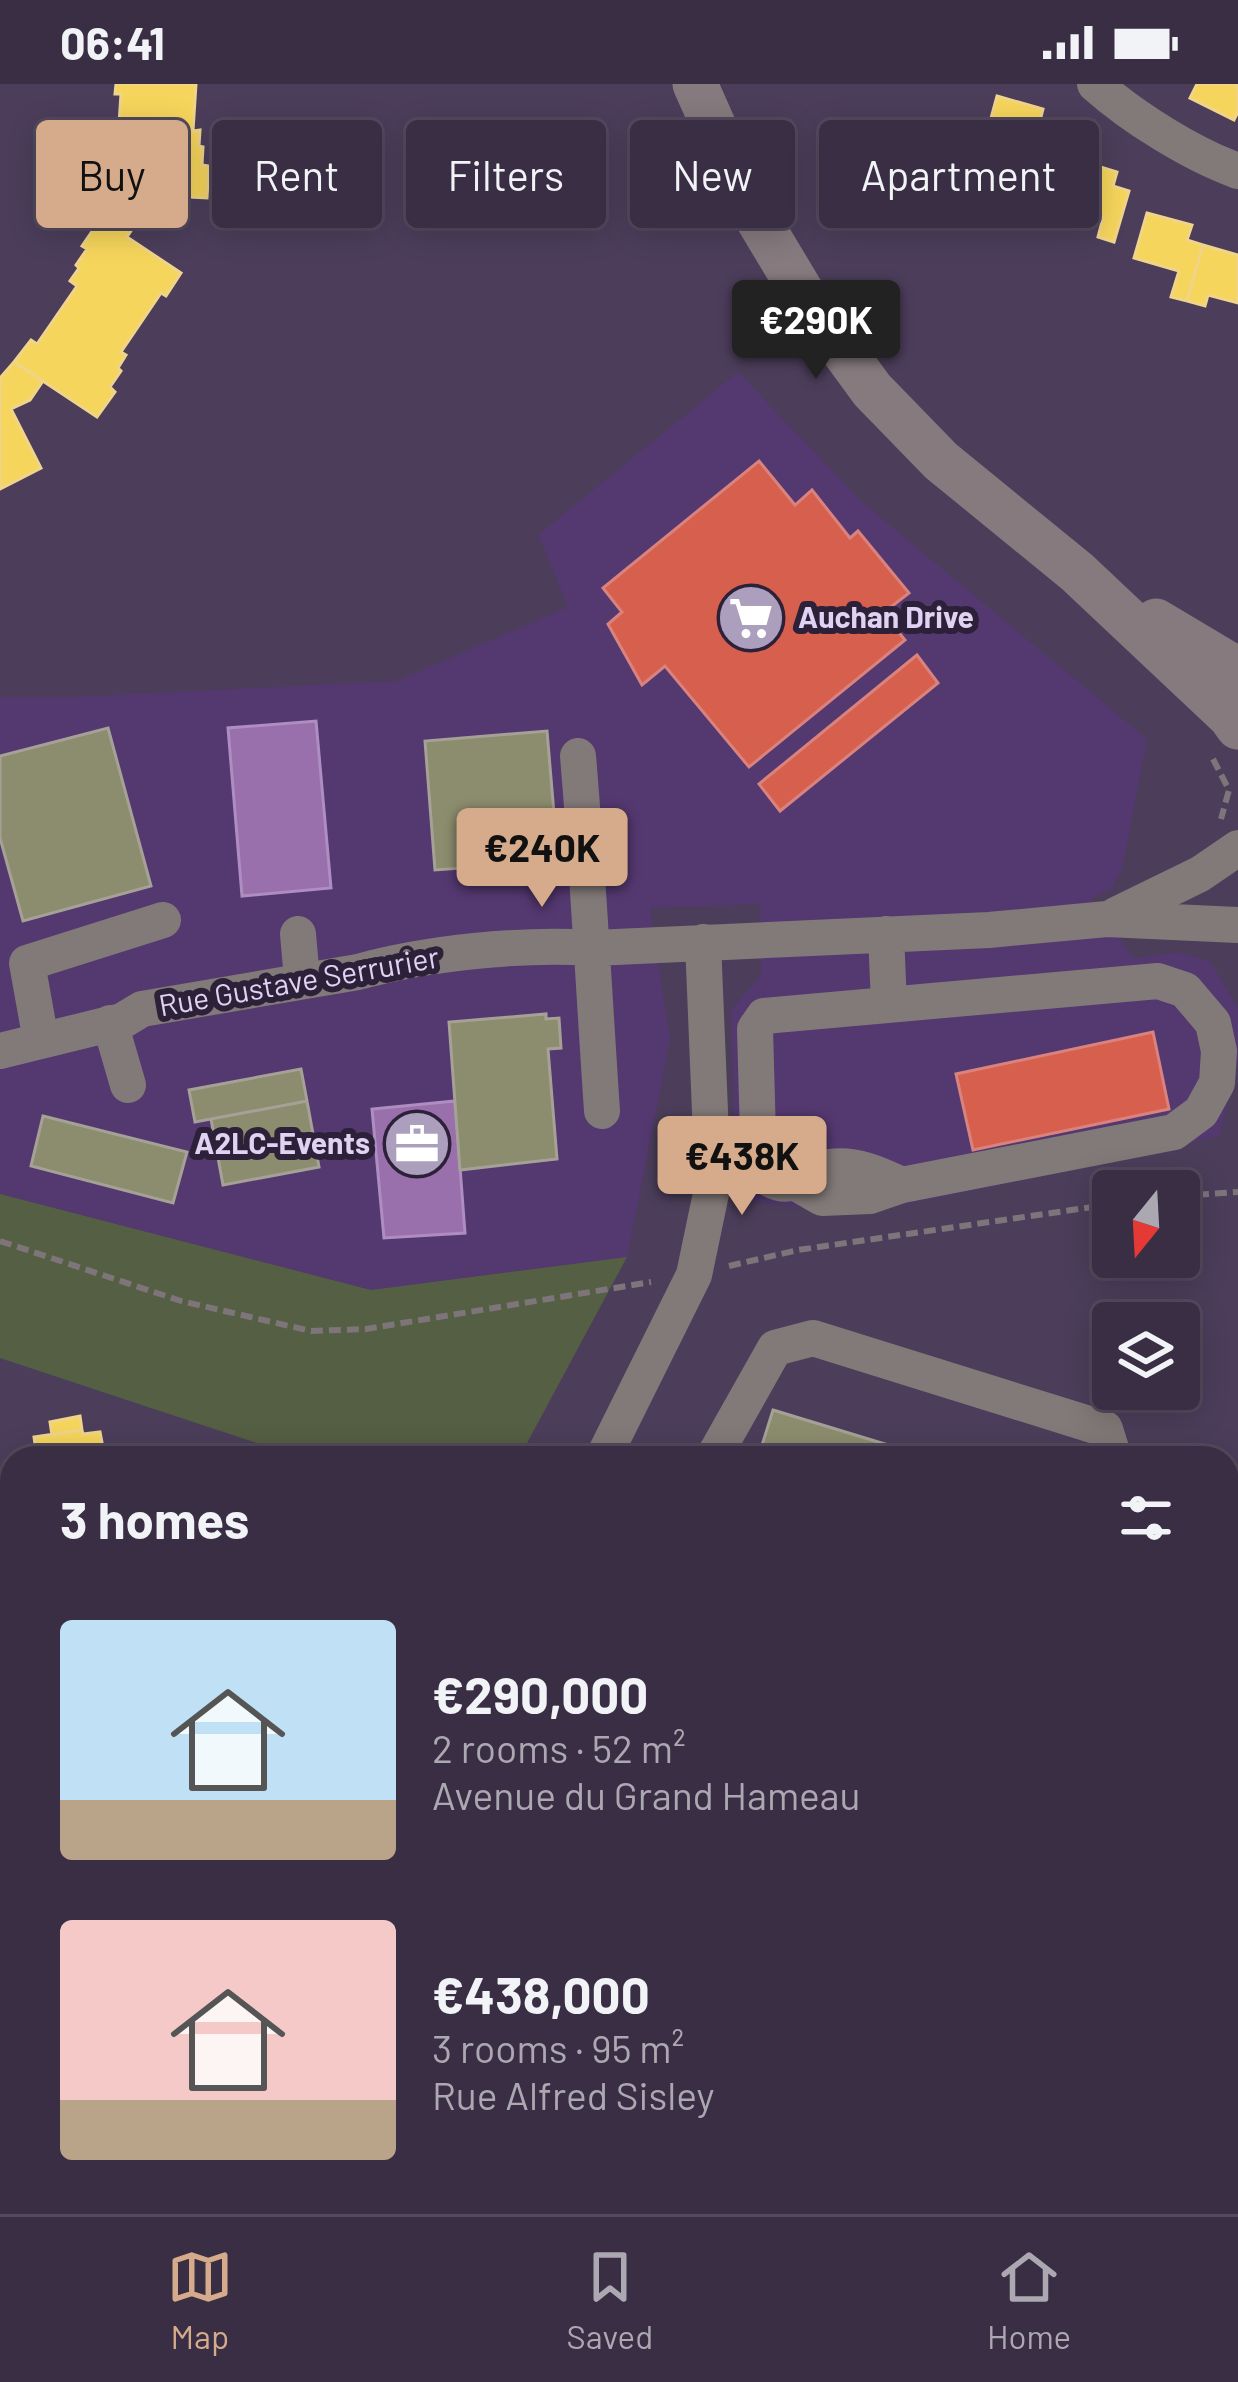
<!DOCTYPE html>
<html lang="en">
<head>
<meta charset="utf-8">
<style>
  :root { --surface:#392e44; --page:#443a4f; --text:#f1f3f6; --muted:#aba8b2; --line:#534a5d; --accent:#d6ab8b }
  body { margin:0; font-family:Barlow,sans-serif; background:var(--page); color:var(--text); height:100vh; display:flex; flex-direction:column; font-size:45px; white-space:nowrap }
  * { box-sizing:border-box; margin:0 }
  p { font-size:39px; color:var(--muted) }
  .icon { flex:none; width:66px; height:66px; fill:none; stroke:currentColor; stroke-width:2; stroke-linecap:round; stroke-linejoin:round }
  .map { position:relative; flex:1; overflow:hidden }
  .side { position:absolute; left:0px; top:1362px; width:1239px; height:768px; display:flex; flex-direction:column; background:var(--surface); border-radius:36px 36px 0 0; box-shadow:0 6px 30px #0003,0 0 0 3px var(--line) }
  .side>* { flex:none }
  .hud { position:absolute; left:36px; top:36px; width:1167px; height:108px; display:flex; gap:24px }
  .needle { width:78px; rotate:198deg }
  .fabs { position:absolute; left:1092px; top:1086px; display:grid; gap:24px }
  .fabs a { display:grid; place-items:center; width:108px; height:108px; border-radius:12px; background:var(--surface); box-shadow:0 6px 30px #0003,0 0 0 3px var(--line); font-size:60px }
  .price { position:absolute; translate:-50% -102px; padding:0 27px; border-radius:12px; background:var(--accent); color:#111; font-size:39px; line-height:78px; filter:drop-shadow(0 3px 6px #0008) }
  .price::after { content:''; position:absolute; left:50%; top:72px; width:36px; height:27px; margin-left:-18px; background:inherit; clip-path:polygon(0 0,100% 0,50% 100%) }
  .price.current { background:#222; color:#fff }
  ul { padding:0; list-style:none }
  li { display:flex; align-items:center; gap:36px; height:300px; padding:0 60px }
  li span { display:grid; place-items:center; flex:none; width:336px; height:240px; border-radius:12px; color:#555 }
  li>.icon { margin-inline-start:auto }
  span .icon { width:144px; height:144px; fill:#fffc; stroke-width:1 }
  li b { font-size:51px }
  h2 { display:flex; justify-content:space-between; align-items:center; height:144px; padding:0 60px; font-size:51px }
  .tag { padding:0 42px; border-radius:12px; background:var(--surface); box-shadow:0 6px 30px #0003,0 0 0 3px var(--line); font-size:42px; line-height:108px }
  .tag.current { background:var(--accent); color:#111 }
  .status { display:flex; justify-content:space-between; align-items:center; height:84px; padding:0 60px; background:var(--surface); direction:ltr }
  .status svg { height:33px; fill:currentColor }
  .dock { display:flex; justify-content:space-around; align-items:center; height:168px; border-top:3px solid var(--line); background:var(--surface); font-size:33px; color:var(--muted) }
  .dock a { display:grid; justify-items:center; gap:6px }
  .dock .current { color:var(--accent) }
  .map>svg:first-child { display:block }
  .built { fill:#543870 }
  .green { fill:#555f43 }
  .homes { fill:#f6d55c; stroke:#efd489; stroke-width:3 }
  .shops { fill:#d6604d; stroke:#d9827e; stroke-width:3 }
  .offices { fill:#9970ab; stroke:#ae8dc0; stroke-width:3 }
  .industry { fill:#8c8c6e; stroke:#a5a196; stroke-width:3 }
  .building { fill:#8b7f99 }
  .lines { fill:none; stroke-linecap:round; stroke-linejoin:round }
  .path { stroke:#7e757b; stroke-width:6; stroke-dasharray:12 6; stroke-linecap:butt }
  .minor { stroke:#827a78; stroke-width:36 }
  .major { stroke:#867a7e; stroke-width:45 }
  .labels { text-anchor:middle; stroke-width:12; stroke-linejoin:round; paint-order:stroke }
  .poi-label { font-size:30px; font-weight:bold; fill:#e0d2f2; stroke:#2d213a; text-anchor:start }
  .street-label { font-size:30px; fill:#e0d2f2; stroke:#2d213a }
</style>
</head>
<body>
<div class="status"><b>06:41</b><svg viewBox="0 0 49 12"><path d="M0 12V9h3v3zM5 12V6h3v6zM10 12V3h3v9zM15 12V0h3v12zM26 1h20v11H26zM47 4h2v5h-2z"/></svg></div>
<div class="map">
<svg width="1238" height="2130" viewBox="0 0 1238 2130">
  <rect width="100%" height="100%" fill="#4c3e5b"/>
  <!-- built -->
  <path class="built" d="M 738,288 L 861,417 L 1147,655 L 1122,785 L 1111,805 L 1092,814 L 1134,875 L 1178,868 L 1210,877 L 1238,924 L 1238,979 L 1219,1052 L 1034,1094 L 854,1130 L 737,1115 L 731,926 L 761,891 L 760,820 L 650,824 L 670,956 L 627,1173 L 371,1206 L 0,1110 L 0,613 L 74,613 L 397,597 L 568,523 L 538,451 Z"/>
  <!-- green -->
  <path class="green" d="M 0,1110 L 371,1206 L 627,1173 L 519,1374 L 282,1374 L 266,1362 L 0,1274 Z"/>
  <!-- homes -->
  <path class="homes" d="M 116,0 L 196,0 L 193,47 L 200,46 L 199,62 L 203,63 L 202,81 L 209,82 L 207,114 L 110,109 L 111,82 L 116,83 L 121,10 L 115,10 Z
    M 1197,0 L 1238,0 L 1238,28 L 1234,36 L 1190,14 Z
    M 997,12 L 1043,25 L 1039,41 L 1055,45 L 1046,77 L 984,60 Z
    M 1071,74 L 1117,88 L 1113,102 L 1129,107 L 1114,158 L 1098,153 L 1103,134 L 1058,119 Z
    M 110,109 L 141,110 L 140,133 L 127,153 L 181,189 L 166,212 L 161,209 L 121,268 L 126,271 L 118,284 L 121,287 L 110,303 L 115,308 L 97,333 L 14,278 L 31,256 L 37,260 L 77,202 L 70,197 L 79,184 L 76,181 L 87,165 L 82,162 L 108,124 Z
    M 1147,129 L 1192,141 L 1187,156 L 1203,161 L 1187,217 L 1171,213 L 1179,187 L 1134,174 Z
    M 1203,161 L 1238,171 L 1238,219 L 1208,211 L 1205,222 L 1187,217 Z
    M 14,278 L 43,297 L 30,316 L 11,325 L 41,384 L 0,405 L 0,294 Z
    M 80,1332 L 82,1346 L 52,1351 L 50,1338 Z
    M 82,1346 L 83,1350 L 100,1348 L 105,1374 L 37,1374 L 34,1353 Z
    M 12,1770 L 12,1811 L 0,1812 L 0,1771 Z
    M 12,2056 L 12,2118 L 38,2118 L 36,2127 L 0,2119 L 0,2102 Z"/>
  <!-- shops -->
  <path class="shops" d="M 759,377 L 795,421 L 812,406 L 850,454 L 858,447 L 909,509 L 883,529 L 905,556 L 749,683 L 665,582 L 642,601 L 608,540 L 622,528 L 603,504 Z
    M 917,571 L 938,599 L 780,727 L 759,700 Z
    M 1153,948 L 1169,1025 L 973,1066 L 956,990 Z"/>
  <!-- offices -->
  <path class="offices" d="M 316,637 L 331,804 L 242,812 L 228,644 Z
    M 455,1017 L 465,1149 L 384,1154 L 372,1025 Z"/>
  <!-- industry -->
  <path class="industry" d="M 108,644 L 151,802 L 23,837 L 0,754 L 0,672 Z
    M 547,647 L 558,777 L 435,786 L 425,657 Z
    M 546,930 L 546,935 L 559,934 L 561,964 L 548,965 L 557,1075 L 460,1086 L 449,938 Z
    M 301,985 L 307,1017 L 195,1038 L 189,1006 Z
    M 307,1017 L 319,1083 L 223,1101 L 211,1035 Z
    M 43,1032 L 187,1068 L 173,1119 L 31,1082 Z
    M 773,1326 L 931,1374 L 758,1374 Z"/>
  <!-- building -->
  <path class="building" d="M 427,2118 L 541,2118 L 538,2130 L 424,2130 Z"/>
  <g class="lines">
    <!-- path -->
    <path class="path" d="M 1213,675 L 1229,706 L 1221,735
      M 1179,1112 L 1238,1108
      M 0,1157 L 181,1217 L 311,1247 L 366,1245 L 651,1198
      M 729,1182 L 798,1166 L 1113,1120
      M 0,1986 L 12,1988
      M 806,2118 L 841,2130
      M 209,2130 L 213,2118"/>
    <!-- minor -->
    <path class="minor" d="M 1095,0 C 1132,33 1191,70 1238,87
      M 578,672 C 588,790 594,909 602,1027
      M 1116,831 L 1200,790 L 1238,764
      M 298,850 L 302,895
      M 886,850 L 889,920
      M 1158,897 L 1185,906 L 1213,939 L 1219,967 L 1217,999 L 1201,1028 L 1174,1048 L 902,1101 C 879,1090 855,1079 829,1083 C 800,1086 794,1116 759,1088 L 755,945 L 764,932 Z
      M 110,939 L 128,1001
      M 41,957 L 27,879 L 163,836
      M 0,967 L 122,937 L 142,925 L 358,888 C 427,869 522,859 594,864 L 989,846 L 1107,835 L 1238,841
      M 796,1099 L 822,1114 L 870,1112 L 902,1101
      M 603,1374 L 694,1191 L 713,1100 L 703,858
      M 713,1374 L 775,1264 L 813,1254 L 1105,1345 L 1114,1374
      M 0,1422 L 12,1425
      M 0,1689 L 12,1692
      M 268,2130 L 275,2118"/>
    <!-- major -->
    <path class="major" d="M 695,0 L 747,117 L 807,217 L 872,306 L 941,377 L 1077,488 L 1230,632 L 1238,643
      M 1156,537 L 1238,586
      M 1227,1472 L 1238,1430
      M 1025,2130 L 1031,2118"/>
  </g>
  <!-- icons -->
  <defs>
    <g id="supermarket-disc" transform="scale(3.45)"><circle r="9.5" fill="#ac9ebd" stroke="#2d213a"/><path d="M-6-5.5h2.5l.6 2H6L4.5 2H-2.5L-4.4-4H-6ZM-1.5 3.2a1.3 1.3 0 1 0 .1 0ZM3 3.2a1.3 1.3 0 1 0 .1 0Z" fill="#fff"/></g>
    <g id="office-disc" transform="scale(3.45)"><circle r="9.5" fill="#ac9ebd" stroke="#2d213a"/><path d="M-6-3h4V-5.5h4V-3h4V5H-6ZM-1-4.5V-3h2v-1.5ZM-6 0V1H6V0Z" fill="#fff"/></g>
  </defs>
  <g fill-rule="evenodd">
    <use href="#supermarket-disc" x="751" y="534"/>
    <use href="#office-disc" x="417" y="1060"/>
  </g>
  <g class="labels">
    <!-- poi labels -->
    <g class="poi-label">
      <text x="798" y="544">Auchan Drive</text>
      <text x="370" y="1070" text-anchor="end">A2LC-Events</text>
    </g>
    <!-- street labels -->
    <g class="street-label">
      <text transform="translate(299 898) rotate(-10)" y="10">Rue Gustave Serrurier</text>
    </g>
  </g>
</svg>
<div class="fabs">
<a><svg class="needle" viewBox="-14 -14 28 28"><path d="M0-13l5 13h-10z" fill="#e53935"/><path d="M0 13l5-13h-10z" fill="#aba8b2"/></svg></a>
<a><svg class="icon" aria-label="layers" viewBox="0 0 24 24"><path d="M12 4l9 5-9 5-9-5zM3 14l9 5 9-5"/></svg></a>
</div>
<b class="price current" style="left:816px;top:298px">€290K</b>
<b class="price" style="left:542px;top:826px">€240K</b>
<b class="price" style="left:742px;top:1134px">€438K</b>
<div class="hud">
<a class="tag current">Buy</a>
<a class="tag">Rent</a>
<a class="tag">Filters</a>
<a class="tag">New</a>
<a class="tag">Apartment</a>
</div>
<section class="side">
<h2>3 homes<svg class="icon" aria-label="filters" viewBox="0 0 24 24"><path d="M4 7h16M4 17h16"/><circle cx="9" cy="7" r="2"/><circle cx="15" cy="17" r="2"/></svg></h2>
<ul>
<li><span style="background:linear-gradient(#bfe0f5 75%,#b9a48a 0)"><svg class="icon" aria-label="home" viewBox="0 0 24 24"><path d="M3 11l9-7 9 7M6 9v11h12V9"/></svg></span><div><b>€290,000</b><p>2 rooms · 52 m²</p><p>Avenue du Grand Hameau</p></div></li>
<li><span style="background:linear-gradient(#f6c9c9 75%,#b9a48a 0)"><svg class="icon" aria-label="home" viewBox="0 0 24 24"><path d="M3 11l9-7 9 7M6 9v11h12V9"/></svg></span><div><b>€438,000</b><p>3 rooms · 95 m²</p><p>Rue Alfred Sisley</p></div></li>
</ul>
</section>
</div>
<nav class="dock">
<a class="current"><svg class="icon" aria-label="map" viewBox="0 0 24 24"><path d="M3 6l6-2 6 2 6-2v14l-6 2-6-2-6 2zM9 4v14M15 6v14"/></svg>Map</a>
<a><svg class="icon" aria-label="saved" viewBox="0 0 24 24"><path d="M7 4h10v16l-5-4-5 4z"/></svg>Saved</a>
<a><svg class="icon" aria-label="home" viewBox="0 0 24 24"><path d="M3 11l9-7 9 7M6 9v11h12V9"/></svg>Home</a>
</nav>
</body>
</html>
